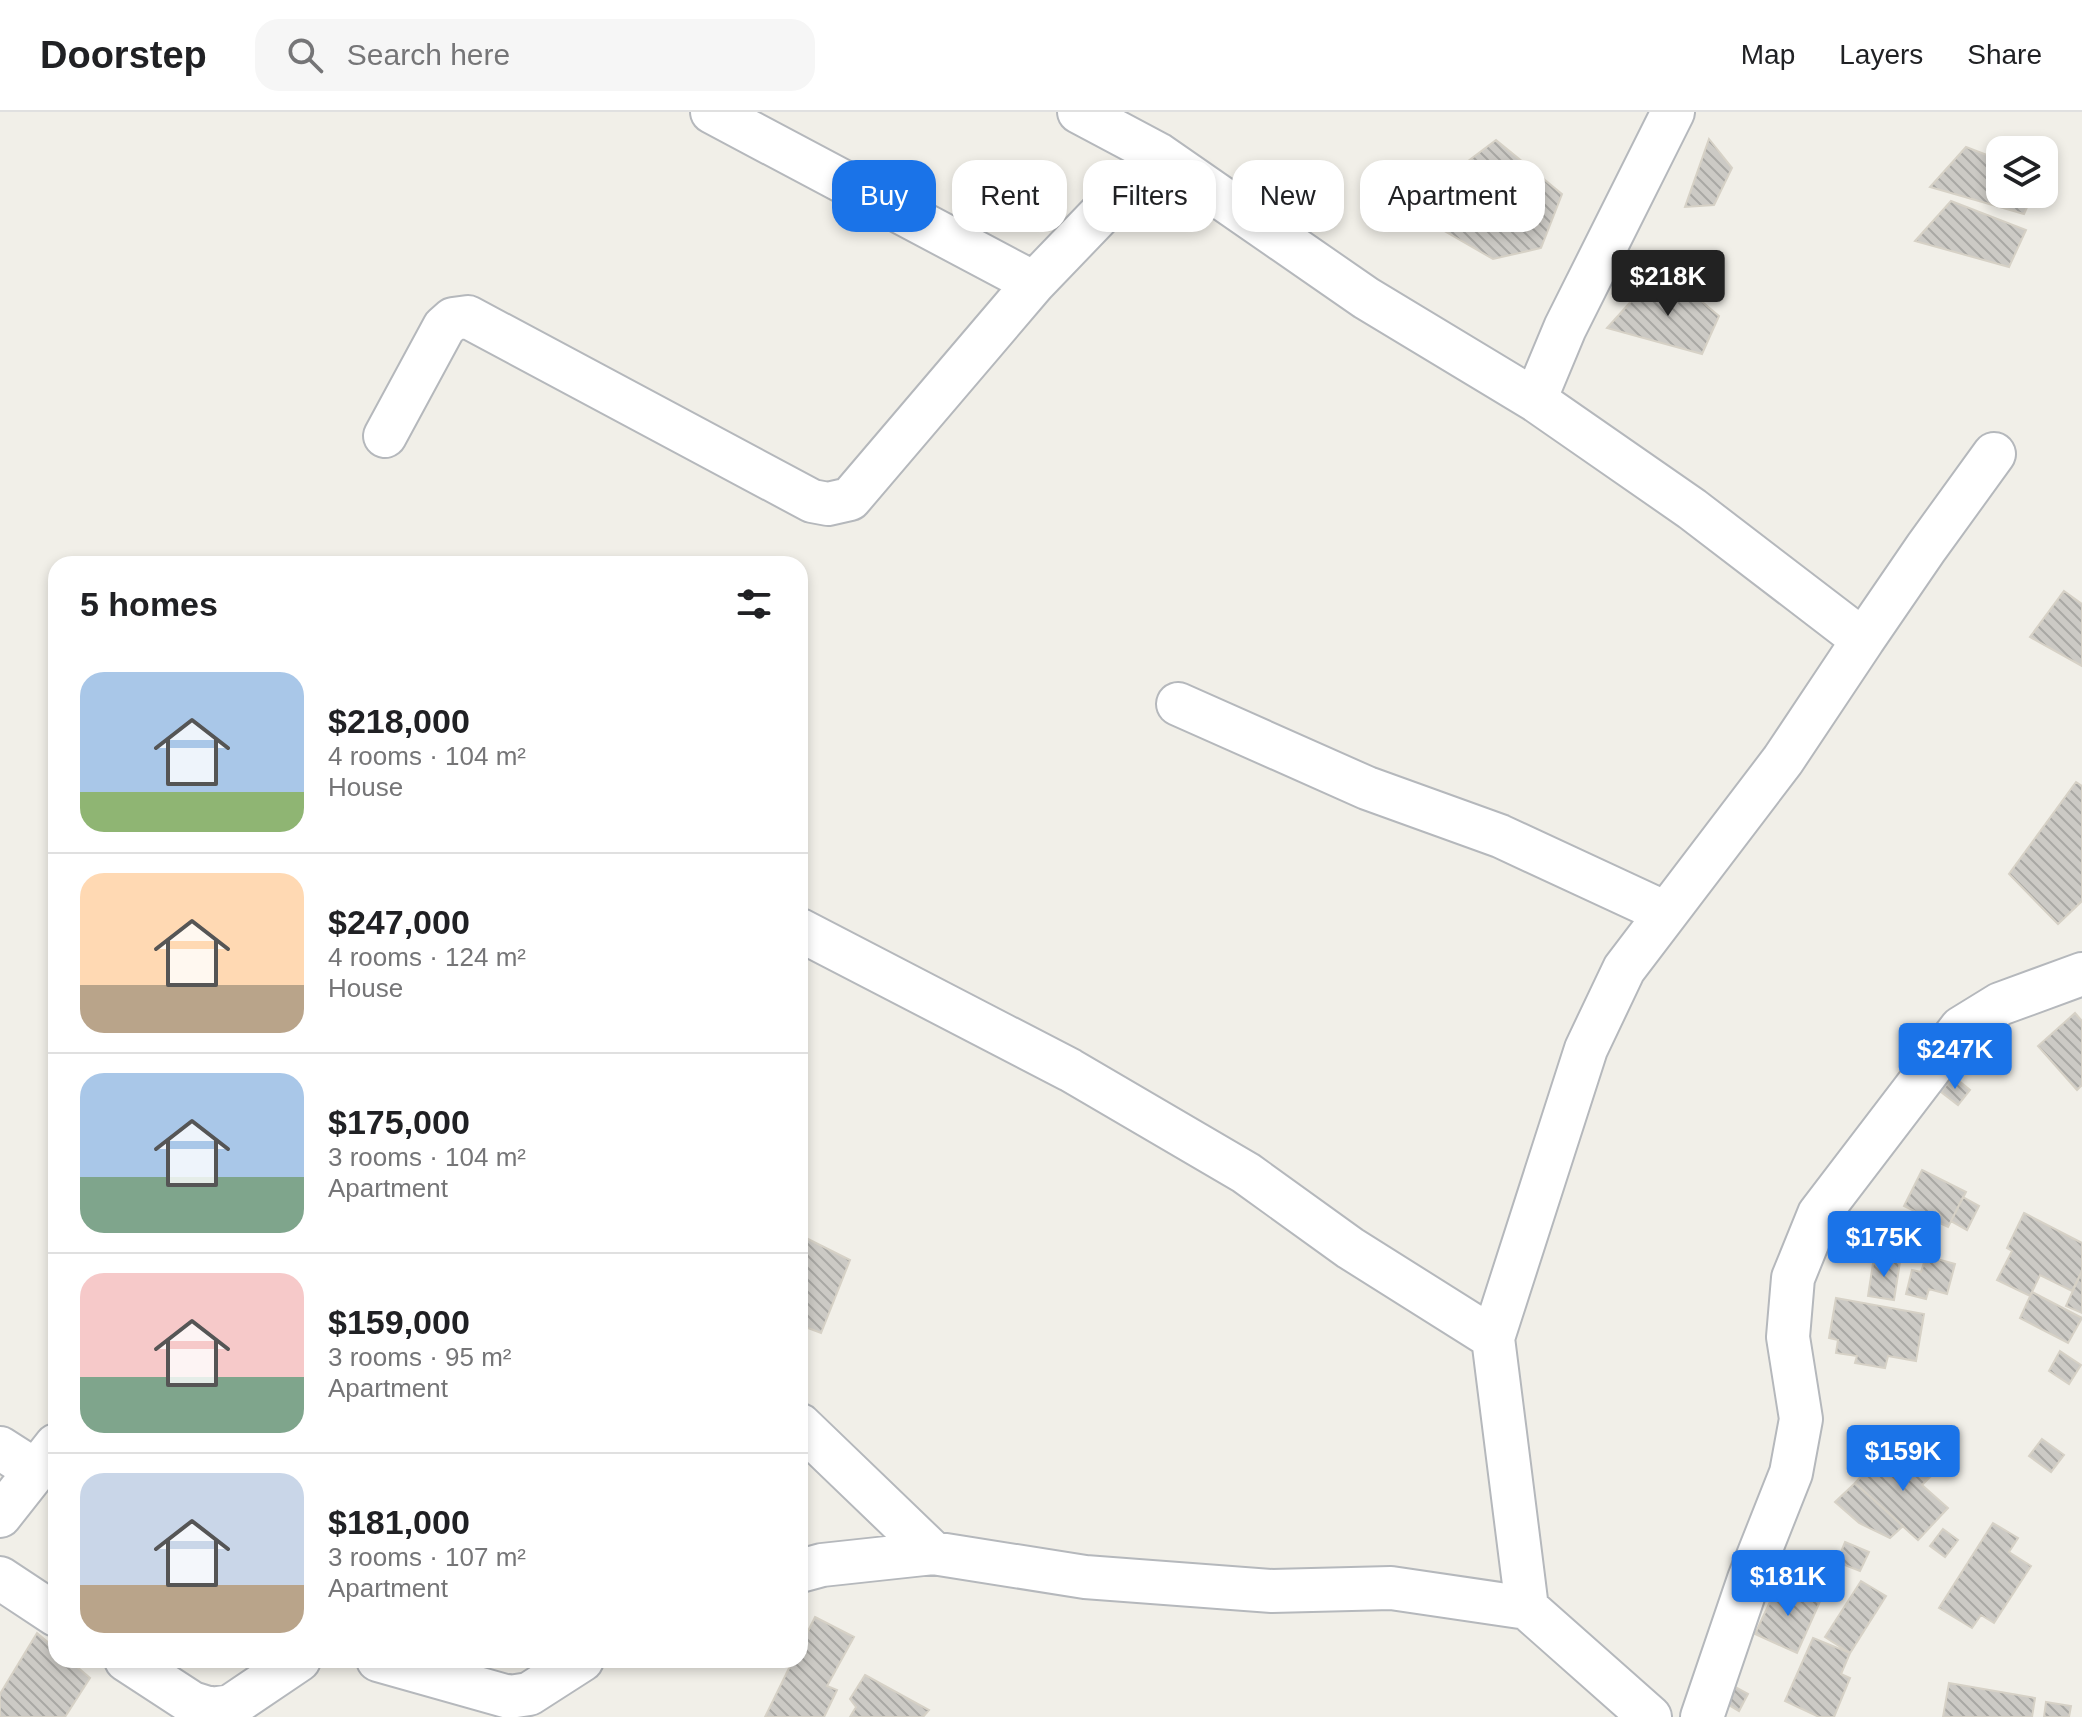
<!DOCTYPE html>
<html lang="en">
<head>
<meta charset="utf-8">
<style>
  :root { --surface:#fff; --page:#f6f6f6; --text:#202124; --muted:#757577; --line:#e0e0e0; --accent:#1a73e8 }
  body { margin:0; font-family:Helvetica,sans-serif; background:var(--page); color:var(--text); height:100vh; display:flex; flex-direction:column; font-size:30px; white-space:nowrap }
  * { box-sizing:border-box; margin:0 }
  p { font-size:26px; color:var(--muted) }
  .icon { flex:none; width:44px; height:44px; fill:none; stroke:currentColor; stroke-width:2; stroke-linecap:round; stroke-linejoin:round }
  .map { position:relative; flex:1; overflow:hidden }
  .panel { position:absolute; left:48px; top:444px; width:760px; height:1112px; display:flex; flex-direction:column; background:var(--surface); border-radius:24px; box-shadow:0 4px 12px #0003 }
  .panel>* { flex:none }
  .banner { position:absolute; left:832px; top:48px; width:760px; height:72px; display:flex; gap:16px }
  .buttons { position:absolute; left:1986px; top:24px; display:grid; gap:16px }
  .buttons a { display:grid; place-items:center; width:72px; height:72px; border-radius:16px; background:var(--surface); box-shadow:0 4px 12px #0003; font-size:40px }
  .price { position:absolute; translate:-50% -68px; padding:0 18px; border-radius:8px; background:var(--accent); color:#fff; font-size:26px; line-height:52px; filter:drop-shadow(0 2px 4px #0008) }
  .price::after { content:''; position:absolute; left:50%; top:48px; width:24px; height:18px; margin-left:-12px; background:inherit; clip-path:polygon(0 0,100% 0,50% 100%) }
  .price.selected { background:#222; color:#fff }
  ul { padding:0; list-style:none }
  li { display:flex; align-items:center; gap:24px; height:200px; padding:0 32px }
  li+li { border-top:2px solid var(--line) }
  li span { display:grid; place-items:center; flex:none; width:224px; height:160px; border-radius:24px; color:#555 }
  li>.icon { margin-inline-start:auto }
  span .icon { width:96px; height:96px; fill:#fffc; stroke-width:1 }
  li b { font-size:34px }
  h2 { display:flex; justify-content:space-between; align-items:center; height:96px; padding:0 32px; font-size:34px }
  .chip { padding:0 28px; border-radius:24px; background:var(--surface); box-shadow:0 4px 12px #0003; font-size:28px; line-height:72px }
  .chip.selected { background:var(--accent); color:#fff }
  header { display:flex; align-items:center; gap:48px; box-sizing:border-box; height:112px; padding:0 40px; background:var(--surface); border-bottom:2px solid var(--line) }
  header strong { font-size:38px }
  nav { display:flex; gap:44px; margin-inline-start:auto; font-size:28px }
  .search { width:560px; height:72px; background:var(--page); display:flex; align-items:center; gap:20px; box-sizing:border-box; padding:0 28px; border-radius:24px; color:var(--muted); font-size:30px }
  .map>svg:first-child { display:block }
  .building { fill:url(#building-back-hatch); stroke:#d6d1c6; stroke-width:2 }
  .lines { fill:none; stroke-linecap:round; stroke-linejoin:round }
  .minor-casing { stroke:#b5b8bc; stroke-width:46 }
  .minor { stroke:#fff; stroke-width:42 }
</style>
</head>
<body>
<header>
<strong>Doorstep</strong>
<div class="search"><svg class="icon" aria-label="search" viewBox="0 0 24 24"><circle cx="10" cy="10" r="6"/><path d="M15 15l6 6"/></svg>Search here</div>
<nav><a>Map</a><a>Layers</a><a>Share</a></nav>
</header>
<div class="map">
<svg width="2082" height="1605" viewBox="0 0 2082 1605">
  <defs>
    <pattern id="building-back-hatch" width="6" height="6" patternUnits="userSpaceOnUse" patternTransform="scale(2)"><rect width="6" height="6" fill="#cccac5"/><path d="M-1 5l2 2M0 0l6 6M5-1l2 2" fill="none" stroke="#a9a8a4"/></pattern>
  </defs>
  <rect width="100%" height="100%" fill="#f1efe8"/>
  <!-- building -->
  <path class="building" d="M 1709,27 L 1732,56 L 1714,93 L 1685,95 Z
    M 1496,28 L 1562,82 L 1541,136 L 1493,147 L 1427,109 L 1459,56 Z
    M 1966,35 L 2000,48 L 2000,82 L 2033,82 L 2024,102 L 1930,75 Z
    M 1951,89 L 2026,118 L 2009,155 L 1915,129 Z
    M 1682,173 L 1719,204 L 1702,242 L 1607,216 L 1644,175 Z
    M 2064,479 L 2082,492 L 2082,554 L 2030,525 Z
    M 2076,670 L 2082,674 L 2082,789 L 2058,812 L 2009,762 Z
    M 2075,901 L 2082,909 L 2082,973 L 2077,978 L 2038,934 Z
    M 1953,964 L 1970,978 L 1958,993 L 1941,980 Z
    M 1922,1058 L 1966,1080 L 1948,1115 L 1904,1094 Z
    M 1963,1085 L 1979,1094 L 1967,1118 L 1951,1109 Z
    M 2024,1101 L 2082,1131 L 2082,1159 L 2072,1179 L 2040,1163 L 2030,1184 L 1997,1168 L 2012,1139 L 2007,1136 Z
    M 800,1123 L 850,1148 L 821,1221 L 800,1213 Z
    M 1926,1144 L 1955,1152 L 1947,1182 L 1929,1177 L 1926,1187 L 1906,1182 L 1912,1158 L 1921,1160 Z
    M 1874,1145 L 1900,1150 L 1894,1188 L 1868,1184 Z
    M 2082,1159 L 2082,1201 L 2066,1194 Z
    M 2032,1180 L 2082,1206 L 2068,1231 L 2020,1206 Z
    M 1836,1186 L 1924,1202 L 1916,1249 L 1888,1244 L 1885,1256 L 1855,1251 L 1857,1244 L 1836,1241 L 1838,1228 L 1829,1226 Z
    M 2060,1239 L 2081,1253 L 2069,1272 L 2049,1259 Z
    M 2042,1327 L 2064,1343 L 2051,1360 L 2029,1344 Z
    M 1885,1338 L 1900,1353 L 1909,1343 L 1932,1363 L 1922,1373 L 1948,1396 L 1918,1428 L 1855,1371 Z
    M 1855,1371 L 1903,1414 L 1890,1426 L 1859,1411 L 1835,1390 Z
    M 1993,1411 L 2018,1426 L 2009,1440 L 2031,1454 L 1994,1511 L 1981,1503 L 1972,1516 L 1939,1496 Z
    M 1943,1417 L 1958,1428 L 1945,1445 L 1930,1434 Z
    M 1845,1430 L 1869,1440 L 1860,1459 L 1837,1450 Z
    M 1781,1466 L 1785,1468 L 1782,1474 L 1810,1486 L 1812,1481 L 1822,1485 L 1797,1541 L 1755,1522 Z
    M 1861,1469 L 1886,1484 L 1850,1541 L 1825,1525 Z
    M 815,1505 L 854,1525 L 827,1574 L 837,1578 L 824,1605 L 765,1605 L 793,1548 L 800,1548 L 800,1535 Z
    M 37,1521 L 56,1537 L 56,1548 L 69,1548 L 90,1566 L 65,1605 L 0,1605 L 0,1582 Z
    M 1813,1526 L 1850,1541 L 1841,1562 L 1850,1566 L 1834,1605 L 1819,1605 L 1785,1589 Z
    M 865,1563 L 929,1598 L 923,1605 L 850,1605 L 856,1595 L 850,1587 Z
    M 1949,1571 L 2035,1586 L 2032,1605 L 1943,1605 Z
    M 1730,1572 L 1748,1582 L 1739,1599 L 1722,1589 Z
    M 2046,1590 L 2071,1594 L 2069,1605 L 2044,1605 Z"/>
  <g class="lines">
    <!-- minor casing -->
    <g class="minor-casing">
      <path id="minor" d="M 712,0 L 1034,171
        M 1079,0 L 1158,42 L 1366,186 L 1535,288 L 1692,397 L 1863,528 L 1926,436 L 1994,342
        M 1535,288 L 1565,216 L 1673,0
        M 385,324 L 444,215 L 453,207 L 468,205 L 812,389 L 828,392 L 850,387 L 1034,171 L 1158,42
        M 1178,592 L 1367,676 L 1500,724 L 1666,801
        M 800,818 L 1070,958 L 1246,1061 L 1350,1136 L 1493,1226
        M 800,1313 L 933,1441
        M 0,1336 L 36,1359
        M 0,1404 L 56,1333
        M 800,1459 L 822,1453 L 933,1441 L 1085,1465 L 1272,1479 L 1391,1476 L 1527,1496 L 1650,1605
        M 0,1466 L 56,1503
        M 1527,1496 L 1493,1226 L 1586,937 L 1624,857 L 1783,648 L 1863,528
        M 126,1548 L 192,1591 L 211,1597 L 231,1594 L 299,1548
        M 378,1548 L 509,1585 L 529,1582 L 582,1548
        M 1702,1605 L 1749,1467 L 1791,1361 L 1801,1307 L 1788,1225 L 1793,1166 L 1819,1102 L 1961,916 L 2000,892 L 2082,862"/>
    </g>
    <!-- minor -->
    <use href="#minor" class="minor"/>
  </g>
</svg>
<div class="buttons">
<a><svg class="icon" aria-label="layers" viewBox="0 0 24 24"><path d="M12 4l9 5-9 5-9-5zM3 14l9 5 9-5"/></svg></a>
</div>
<b class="price selected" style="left:1668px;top:206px">$218K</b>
<b class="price" style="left:1955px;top:979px">$247K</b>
<b class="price" style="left:1884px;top:1167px">$175K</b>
<b class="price" style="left:1903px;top:1381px">$159K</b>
<b class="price" style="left:1788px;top:1506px">$181K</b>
<div class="banner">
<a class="chip selected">Buy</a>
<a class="chip">Rent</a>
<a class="chip">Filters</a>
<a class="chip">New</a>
<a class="chip">Apartment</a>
</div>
<section class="panel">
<h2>5 homes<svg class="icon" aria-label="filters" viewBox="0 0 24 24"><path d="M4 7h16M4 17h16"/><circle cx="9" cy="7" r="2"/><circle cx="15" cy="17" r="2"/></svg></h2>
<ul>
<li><span style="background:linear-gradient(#a9c7e8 75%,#8fb573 0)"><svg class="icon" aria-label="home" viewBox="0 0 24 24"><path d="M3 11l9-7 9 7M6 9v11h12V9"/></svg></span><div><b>$218,000</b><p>4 rooms · 104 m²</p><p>House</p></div></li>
<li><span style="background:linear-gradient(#ffd9b3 70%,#b9a48a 0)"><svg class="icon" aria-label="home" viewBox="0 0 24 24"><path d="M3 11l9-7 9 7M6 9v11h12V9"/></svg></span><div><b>$247,000</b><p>4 rooms · 124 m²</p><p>House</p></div></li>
<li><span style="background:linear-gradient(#a9c7e8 65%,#7fa58c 0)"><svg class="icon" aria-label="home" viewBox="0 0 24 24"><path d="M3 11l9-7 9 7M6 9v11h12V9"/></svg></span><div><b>$175,000</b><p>3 rooms · 104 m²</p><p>Apartment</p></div></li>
<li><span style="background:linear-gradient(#f6c9c9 65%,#7fa58c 0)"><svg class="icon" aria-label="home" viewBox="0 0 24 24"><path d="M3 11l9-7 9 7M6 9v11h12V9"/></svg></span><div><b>$159,000</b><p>3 rooms · 95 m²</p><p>Apartment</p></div></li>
<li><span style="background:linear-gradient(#c9d6e8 70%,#b9a48a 0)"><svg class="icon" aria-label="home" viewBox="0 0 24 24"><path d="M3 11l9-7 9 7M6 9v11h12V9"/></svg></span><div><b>$181,000</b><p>3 rooms · 107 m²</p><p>Apartment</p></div></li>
</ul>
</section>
</div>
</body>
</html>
